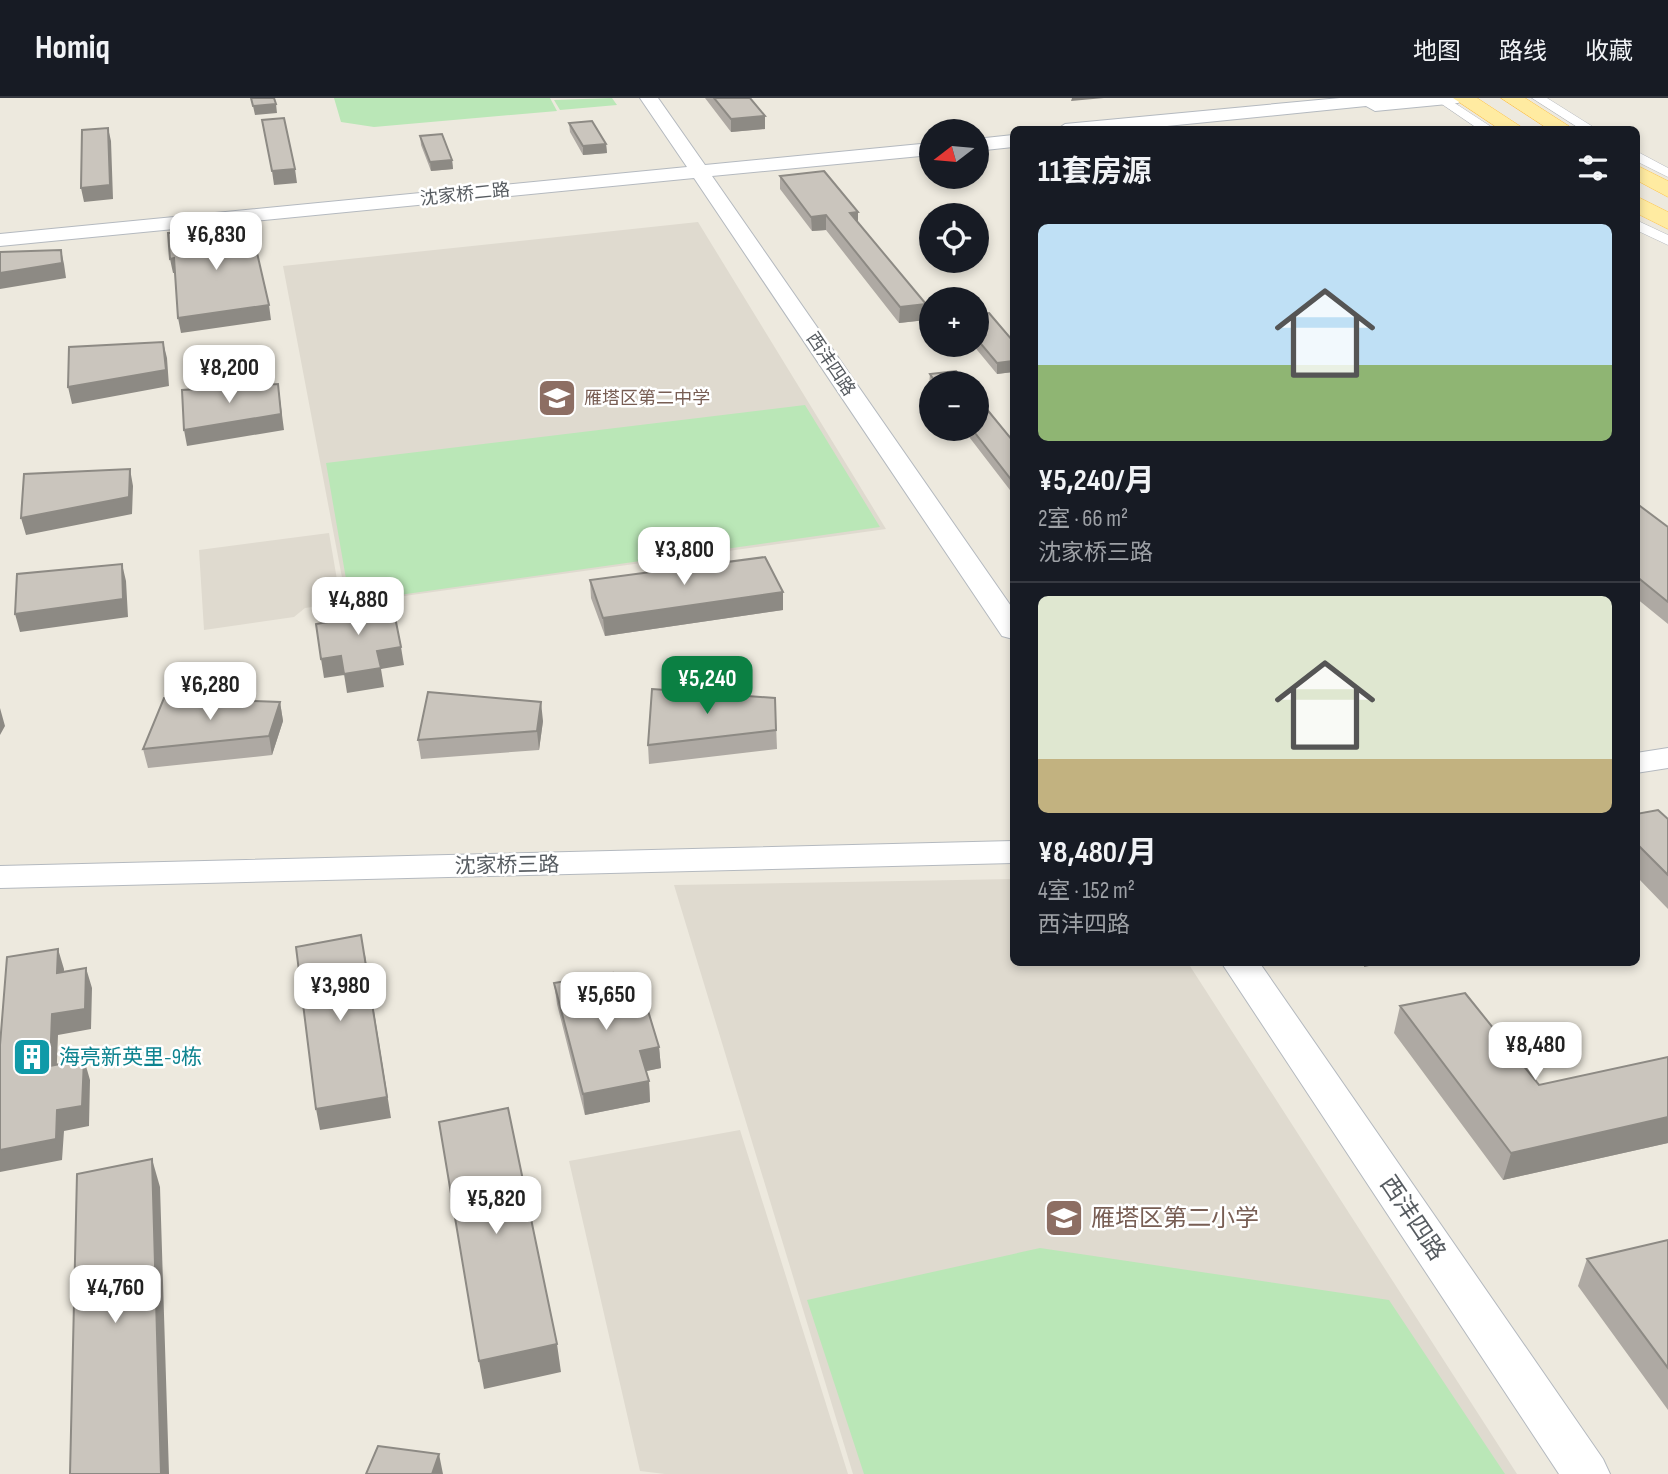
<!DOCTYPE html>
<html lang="zh">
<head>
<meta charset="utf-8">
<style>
  :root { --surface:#171b24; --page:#242831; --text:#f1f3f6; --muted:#9ea1a6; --line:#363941; --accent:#0b8043 }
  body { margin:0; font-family:"Sofia Sans Condensed","Noto Sans SC",sans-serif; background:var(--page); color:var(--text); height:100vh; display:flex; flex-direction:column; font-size:26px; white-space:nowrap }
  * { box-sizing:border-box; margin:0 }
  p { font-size:23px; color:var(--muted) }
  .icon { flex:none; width:38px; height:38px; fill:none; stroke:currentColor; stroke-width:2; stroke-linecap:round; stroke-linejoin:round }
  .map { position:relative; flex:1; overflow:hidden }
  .panel { position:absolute; left:1010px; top:28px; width:630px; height:840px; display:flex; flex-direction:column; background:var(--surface); border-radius:10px; box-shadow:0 4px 10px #0003 }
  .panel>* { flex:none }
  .needle { width:46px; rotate:254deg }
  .controls { position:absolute; left:919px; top:21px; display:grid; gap:14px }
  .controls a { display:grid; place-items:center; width:70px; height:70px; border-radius:50%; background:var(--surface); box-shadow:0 4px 10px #0003; font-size:35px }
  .price { position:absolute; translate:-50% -60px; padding:0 16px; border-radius:14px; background:#fff; color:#222; font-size:23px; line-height:46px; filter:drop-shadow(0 2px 4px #0008) }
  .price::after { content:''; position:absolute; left:50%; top:42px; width:21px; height:16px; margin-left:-10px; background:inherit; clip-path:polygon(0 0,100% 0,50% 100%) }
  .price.active { background:var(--accent); color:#fff }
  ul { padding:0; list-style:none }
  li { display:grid; align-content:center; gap:14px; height:371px; padding:0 28px }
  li+li { border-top:2px solid var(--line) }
  li span { display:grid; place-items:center; height:217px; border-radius:10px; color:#555 }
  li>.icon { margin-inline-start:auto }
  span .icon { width:126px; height:126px; fill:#fffc; stroke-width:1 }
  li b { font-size:30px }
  h2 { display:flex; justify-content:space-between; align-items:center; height:84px; padding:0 28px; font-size:30px }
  header { display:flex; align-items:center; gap:42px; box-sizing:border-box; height:98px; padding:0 35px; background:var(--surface); border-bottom:2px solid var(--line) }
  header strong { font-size:33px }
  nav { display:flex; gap:38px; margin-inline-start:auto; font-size:24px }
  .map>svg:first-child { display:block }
  .education { fill:#dfdacf }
  .green { fill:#bae7b7 }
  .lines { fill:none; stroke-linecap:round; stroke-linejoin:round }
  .street-casing { stroke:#b7babf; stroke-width:1 }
  .secondary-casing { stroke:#b4b9bf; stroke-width:2 }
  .primary-casing { stroke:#ffc145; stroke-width:1 }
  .street { fill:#fff; fill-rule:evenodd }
  .secondary { fill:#fff; fill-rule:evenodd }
  .primary { fill:#ffeba1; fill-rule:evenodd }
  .wall { fill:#aea9a3 }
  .shaded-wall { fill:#8d8a84 }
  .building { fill:#cac5bd; stroke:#8d8a84; stroke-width:2 }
  .labels { text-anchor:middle; stroke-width:5; stroke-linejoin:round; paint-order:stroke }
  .far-street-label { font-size:18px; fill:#575c61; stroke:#fff }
  .far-education-label { font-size:18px; fill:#785e54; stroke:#fff; text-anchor:start }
  .street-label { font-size:21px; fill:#575c61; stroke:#fff }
  .culture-label { font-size:21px; fill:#0d838f; stroke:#fff; text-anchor:start }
  .near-education-label { font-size:24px; fill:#785e54; stroke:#fff; text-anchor:start }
  .near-street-label { font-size:24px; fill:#575c61; stroke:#fff }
</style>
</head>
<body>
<header>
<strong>Homiq</strong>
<nav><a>地图</a><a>路线</a><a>收藏</a></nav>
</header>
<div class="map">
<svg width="1668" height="1376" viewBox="0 0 1668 1376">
  <rect width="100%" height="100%" fill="#ede9de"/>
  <!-- education -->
  <path class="education" d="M 698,124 L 886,431 L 347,506 L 283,168 Z
    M 329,435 L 341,505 L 305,510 L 294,519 L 204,532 L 199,452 Z
    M 1013,781 L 1013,864 L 1188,865 L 1517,1376 L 853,1376 L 674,787 Z
    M 740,1032 L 848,1376 L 665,1376 L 640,1373 L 569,1063 Z"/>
  <!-- green -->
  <path class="green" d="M 334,0 L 550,0 L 557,13 L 374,29 L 341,24 Z
    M 612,0 L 617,7 L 560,12 L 554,2 Z
    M 805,307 L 880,429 L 350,504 L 326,365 Z
    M 1040,1150 L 1389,1202 L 1505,1376 L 864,1376 L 807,1202 Z"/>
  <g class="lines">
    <!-- street casing -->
    <g class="street-casing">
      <path id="street" d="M 1433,0 L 1447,0 L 1496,32 L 1480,32 Z
        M 1532,0 L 1547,0 L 1598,32 L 1582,32 Z
        M 1636,53 L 1668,70 L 1668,79 L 1636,63 Z
        M 1636,122 L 1668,137 L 1668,147 L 1636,132 Z"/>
    </g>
    <!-- secondary casing -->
    <g class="secondary-casing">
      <path id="secondary" d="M 640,0 L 658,0 L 705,67 L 931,45 L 931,57 L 712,78 L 1013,511 L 1013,541 L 1002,538 L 694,80 L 0,148 L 0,136 L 687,69 Z
        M 1340,0 L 1467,0 L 1458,5 L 1375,13 L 1366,8 L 1127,32 L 1056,32 L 1065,26 Z
        M 1013,37 L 1013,49 L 976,53 L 976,41 Z
        M 1668,650 L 1668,670 L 1636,675 L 1636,655 Z
        M 1013,743 L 1013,765 L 0,790 L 0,768 Z
        M 1221,864 L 1259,864 L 1603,1361 L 1610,1376 L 1559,1376 Z"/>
    </g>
    <!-- primary casing -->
    <g class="primary-casing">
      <path id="primary" d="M 1453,0 L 1477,0 L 1526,32 L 1501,32 Z
        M 1501,0 L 1525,0 L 1575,32 L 1550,32 Z
        M 1636,67 L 1668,83 L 1668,99 L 1636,82 Z
        M 1636,98 L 1668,114 L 1668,131 L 1636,115 Z"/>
    </g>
    <!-- street -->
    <use href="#street" class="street"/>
    <!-- secondary -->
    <use href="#secondary" class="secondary"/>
    <!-- primary -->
    <use href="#primary" class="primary"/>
  </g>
  <!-- wall -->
  <path class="wall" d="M 705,0 L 750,0 L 765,18 L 765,31 L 731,34 Z
    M 569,25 L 606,46 L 607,55 L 583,57 L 570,34 Z
    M 420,38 L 452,62 L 453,71 L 431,73 L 421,47 Z
    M 780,78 L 858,114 L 858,124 L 926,222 L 899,225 L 826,132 L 812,133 L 780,91 Z
    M 976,217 L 1013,243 L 1013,274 L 997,276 L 973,247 L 976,247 Z
    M 930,276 L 966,285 L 931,285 L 931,289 L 929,287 Z
    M 963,331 L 976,331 L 1013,343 L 1013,396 Z
    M 1636,405 L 1668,429 L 1668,526 L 1636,500 Z
    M 590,482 L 783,494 L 783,512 L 605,538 L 591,500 Z
    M 775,600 L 777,651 L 649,666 L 648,647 Z
    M 280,604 L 283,623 L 272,657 L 148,670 L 143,651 Z
    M 543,623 L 539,652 L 421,661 L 418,642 Z
    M 1636,716 L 1668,721 L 1668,811 L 1636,778 Z
    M 554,885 L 619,897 L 659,949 L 661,970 L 646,973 L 649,983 L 650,1004 L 585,1017 L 557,906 Z
    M 1400,908 L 1539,987 L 1668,959 L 1668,1045 L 1503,1082 L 1394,935 Z
    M 1668,1142 L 1668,1312 L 1578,1188 L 1587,1161 Z"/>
  <!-- shaded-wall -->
  <path class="shaded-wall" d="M 1072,0 L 1104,0 L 1071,3 Z
    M 276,6 L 277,15 L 255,17 L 253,8 Z
    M 765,18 L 765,31 L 731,34 L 731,21 Z
    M 108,30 L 111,43 L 113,101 L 84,104 L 81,90 Z
    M 606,46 L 607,55 L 583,57 L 583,48 Z
    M 452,62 L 453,71 L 431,73 L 430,64 Z
    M 295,71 L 297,85 L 274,87 L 272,73 Z
    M 858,114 L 858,129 L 850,115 Z
    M 826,117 L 826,132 L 812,133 L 811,119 Z
    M 61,152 L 64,166 L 66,180 L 0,191 L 0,175 Z
    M 174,160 L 177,175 L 173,175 L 170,161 Z
    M 926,206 L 926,222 L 899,225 L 900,209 Z
    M 269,207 L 271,222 L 181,235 L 178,220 Z
    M 163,244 L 167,260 L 169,288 L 72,306 L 68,289 Z
    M 1013,263 L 1013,274 L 997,276 L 997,265 Z
    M 278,286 L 284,332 L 187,348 L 184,332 Z
    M 130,371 L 133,388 L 132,416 L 26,437 L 21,420 Z
    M 122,466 L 126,483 L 128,519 L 20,534 L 15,516 Z
    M 783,494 L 783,512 L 605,538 L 603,520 Z
    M 401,549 L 404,567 L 381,571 L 384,589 L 347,595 L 344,576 L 377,553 Z
    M 341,558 L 344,577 L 324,580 L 321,561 Z
    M 280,604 L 283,623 L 272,657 L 269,638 Z
    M 541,604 L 543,623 L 539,652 L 537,633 Z
    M 0,610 L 5,628 L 0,637 Z
    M 58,851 L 64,871 L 63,895 L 57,875 Z
    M 365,857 L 391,1020 L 320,1032 L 316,1011 Z
    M 1365,864 L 1389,864 L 1364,869 Z
    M 86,870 L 92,890 L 91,931 L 58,937 L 56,988 L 50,968 L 52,916 Z
    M 659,949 L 661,970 L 642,974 L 640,953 Z
    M 84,961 L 90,982 L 89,1028 L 64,1033 L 62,1062 L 0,1074 L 0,1052 L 57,1012 Z
    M 649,983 L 650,1004 L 585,1017 L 583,996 Z
    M 1668,1019 L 1668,1045 L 1503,1082 L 1511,1055 Z
    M 152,1061 L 160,1089 L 169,1376 L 161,1376 Z
    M 557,1246 L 561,1274 L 484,1291 L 479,1263 Z
    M 439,1356 L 443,1376 L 432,1376 Z"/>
  <!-- building -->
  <path class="building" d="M 251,0 L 274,0 L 276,6 L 253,8 Z
    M 714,0 L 750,0 L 765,18 L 731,21 Z
    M 284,20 L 295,71 L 272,73 L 262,22 Z
    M 592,23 L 606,46 L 583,48 L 569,25 Z
    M 108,30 L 110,87 L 81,90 L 82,32 Z
    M 442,36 L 452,62 L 430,64 L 420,38 Z
    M 824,73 L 858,114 L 850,115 L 926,206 L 900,209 L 826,117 L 811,119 L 780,78 Z
    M 252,133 L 269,207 L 178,220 L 174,160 L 170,161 L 168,135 Z
    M 61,152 L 62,165 L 0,175 L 0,154 Z
    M 989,215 L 1013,243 L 1013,263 L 997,265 L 976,240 L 976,217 Z
    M 163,244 L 166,272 L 68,289 L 69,249 Z
    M 956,273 L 966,285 L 936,285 L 930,276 Z
    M 278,286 L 281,316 L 184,332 L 182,292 Z
    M 976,298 L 1013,343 L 1013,384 L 972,331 L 976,331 Z
    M 130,371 L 129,399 L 21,420 L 24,376 Z
    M 1636,405 L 1668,429 L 1668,504 L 1636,478 Z
    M 765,459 L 783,494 L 603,520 L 590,482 Z
    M 122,466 L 123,501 L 15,516 L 17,476 Z
    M 365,505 L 368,518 L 394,514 L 401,549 L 377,553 L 381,570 L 344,576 L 341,558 L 321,561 L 316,526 L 335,523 L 333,509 Z
    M 652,591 L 775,600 L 776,632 L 648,647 Z
    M 428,594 L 541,604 L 537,633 L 418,642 Z
    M 164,600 L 280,604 L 269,638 L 143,651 Z
    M 1658,712 L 1668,721 L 1668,777 L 1636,745 L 1636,716 Z
    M 361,837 L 387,999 L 316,1011 L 296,849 Z
    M 58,851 L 57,875 L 86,870 L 85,911 L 52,916 L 50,968 L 84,961 L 82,1008 L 57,1012 L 56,1041 L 0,1052 L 0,947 L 7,859 Z
    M 613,875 L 619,897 L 642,893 L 659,949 L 640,953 L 649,983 L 583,996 L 554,885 Z
    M 1465,895 L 1539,987 L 1668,959 L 1668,1019 L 1511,1055 L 1400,908 Z
    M 508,1010 L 557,1246 L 479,1263 L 439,1024 Z
    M 152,1061 L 161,1376 L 70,1376 L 77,1076 Z
    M 1668,1142 L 1668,1270 L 1587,1161 Z
    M 378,1348 L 439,1356 L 432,1376 L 366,1376 Z"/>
  <!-- icons -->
  <defs>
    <g id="school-square" transform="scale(2.0125)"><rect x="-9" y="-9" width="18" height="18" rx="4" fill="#8d6e63" stroke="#fff"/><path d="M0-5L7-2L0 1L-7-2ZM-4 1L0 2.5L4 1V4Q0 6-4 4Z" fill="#fff"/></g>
    <g id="building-square" transform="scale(2.0125)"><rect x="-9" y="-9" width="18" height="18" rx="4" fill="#0f9aa8" stroke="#fff"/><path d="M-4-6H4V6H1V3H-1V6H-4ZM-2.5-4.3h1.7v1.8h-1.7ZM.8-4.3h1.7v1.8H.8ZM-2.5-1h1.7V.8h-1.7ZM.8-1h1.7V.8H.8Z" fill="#fff"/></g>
  </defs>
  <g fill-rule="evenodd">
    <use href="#school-square" x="557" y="300"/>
    <use href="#building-square" x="32" y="959"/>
    <use href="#school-square" x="1064" y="1120"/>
  </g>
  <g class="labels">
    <!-- far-street labels -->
    <g class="far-street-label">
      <text transform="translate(465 96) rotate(-6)" y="6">沈家桥二路</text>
      <text transform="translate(831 266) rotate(56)" y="6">西沣四路</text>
    </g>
    <!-- far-education labels -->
    <g class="far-education-label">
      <text x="584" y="306">雁塔区第二中学</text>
    </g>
    <!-- street labels -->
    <g class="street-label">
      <text transform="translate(507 767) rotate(-1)" y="7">沈家桥三路</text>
    </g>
    <!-- culture labels -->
    <g class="culture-label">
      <text x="59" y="966">海亮新英里-9栋</text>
    </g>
    <!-- near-education labels -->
    <g class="near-education-label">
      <text x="1091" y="1128">雁塔区第二小学</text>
    </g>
    <!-- near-street labels -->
    <g class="near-street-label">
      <text transform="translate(1413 1120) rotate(56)" y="8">西沣四路</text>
    </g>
  </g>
</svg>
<div class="controls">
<a><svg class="needle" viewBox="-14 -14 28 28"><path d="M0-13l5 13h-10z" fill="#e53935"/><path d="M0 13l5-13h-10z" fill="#9ea1a6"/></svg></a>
<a><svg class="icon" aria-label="locate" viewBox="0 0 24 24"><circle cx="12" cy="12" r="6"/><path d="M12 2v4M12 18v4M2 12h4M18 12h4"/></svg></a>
<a>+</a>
<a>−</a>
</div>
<b class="price" style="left:216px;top:174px">¥6,830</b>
<b class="price" style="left:229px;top:307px">¥8,200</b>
<b class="price" style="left:684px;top:489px">¥3,800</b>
<b class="price" style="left:358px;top:539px">¥4,880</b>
<b class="price active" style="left:707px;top:618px">¥5,240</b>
<b class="price" style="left:210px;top:624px">¥6,280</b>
<b class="price" style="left:340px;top:925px">¥3,980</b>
<b class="price" style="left:606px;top:934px">¥5,650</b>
<b class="price" style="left:1535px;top:984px">¥8,480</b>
<b class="price" style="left:496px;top:1138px">¥5,820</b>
<b class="price" style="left:115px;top:1227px">¥4,760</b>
<section class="panel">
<h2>11套房源<svg class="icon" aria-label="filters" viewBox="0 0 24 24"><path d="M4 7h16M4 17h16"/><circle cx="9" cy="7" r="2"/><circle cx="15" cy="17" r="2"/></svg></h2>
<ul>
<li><span style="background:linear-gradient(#bfe0f5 65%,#8fb573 0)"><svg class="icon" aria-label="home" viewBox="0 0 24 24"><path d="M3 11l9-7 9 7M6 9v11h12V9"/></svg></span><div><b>¥5,240/月</b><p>2室 · 66 m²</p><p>沈家桥三路</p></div></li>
<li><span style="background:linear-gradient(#dfe7d0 75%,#c2b280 0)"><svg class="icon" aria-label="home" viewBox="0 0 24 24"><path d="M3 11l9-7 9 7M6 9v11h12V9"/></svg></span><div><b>¥8,480/月</b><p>4室 · 152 m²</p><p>西沣四路</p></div></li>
</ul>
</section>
</div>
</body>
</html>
